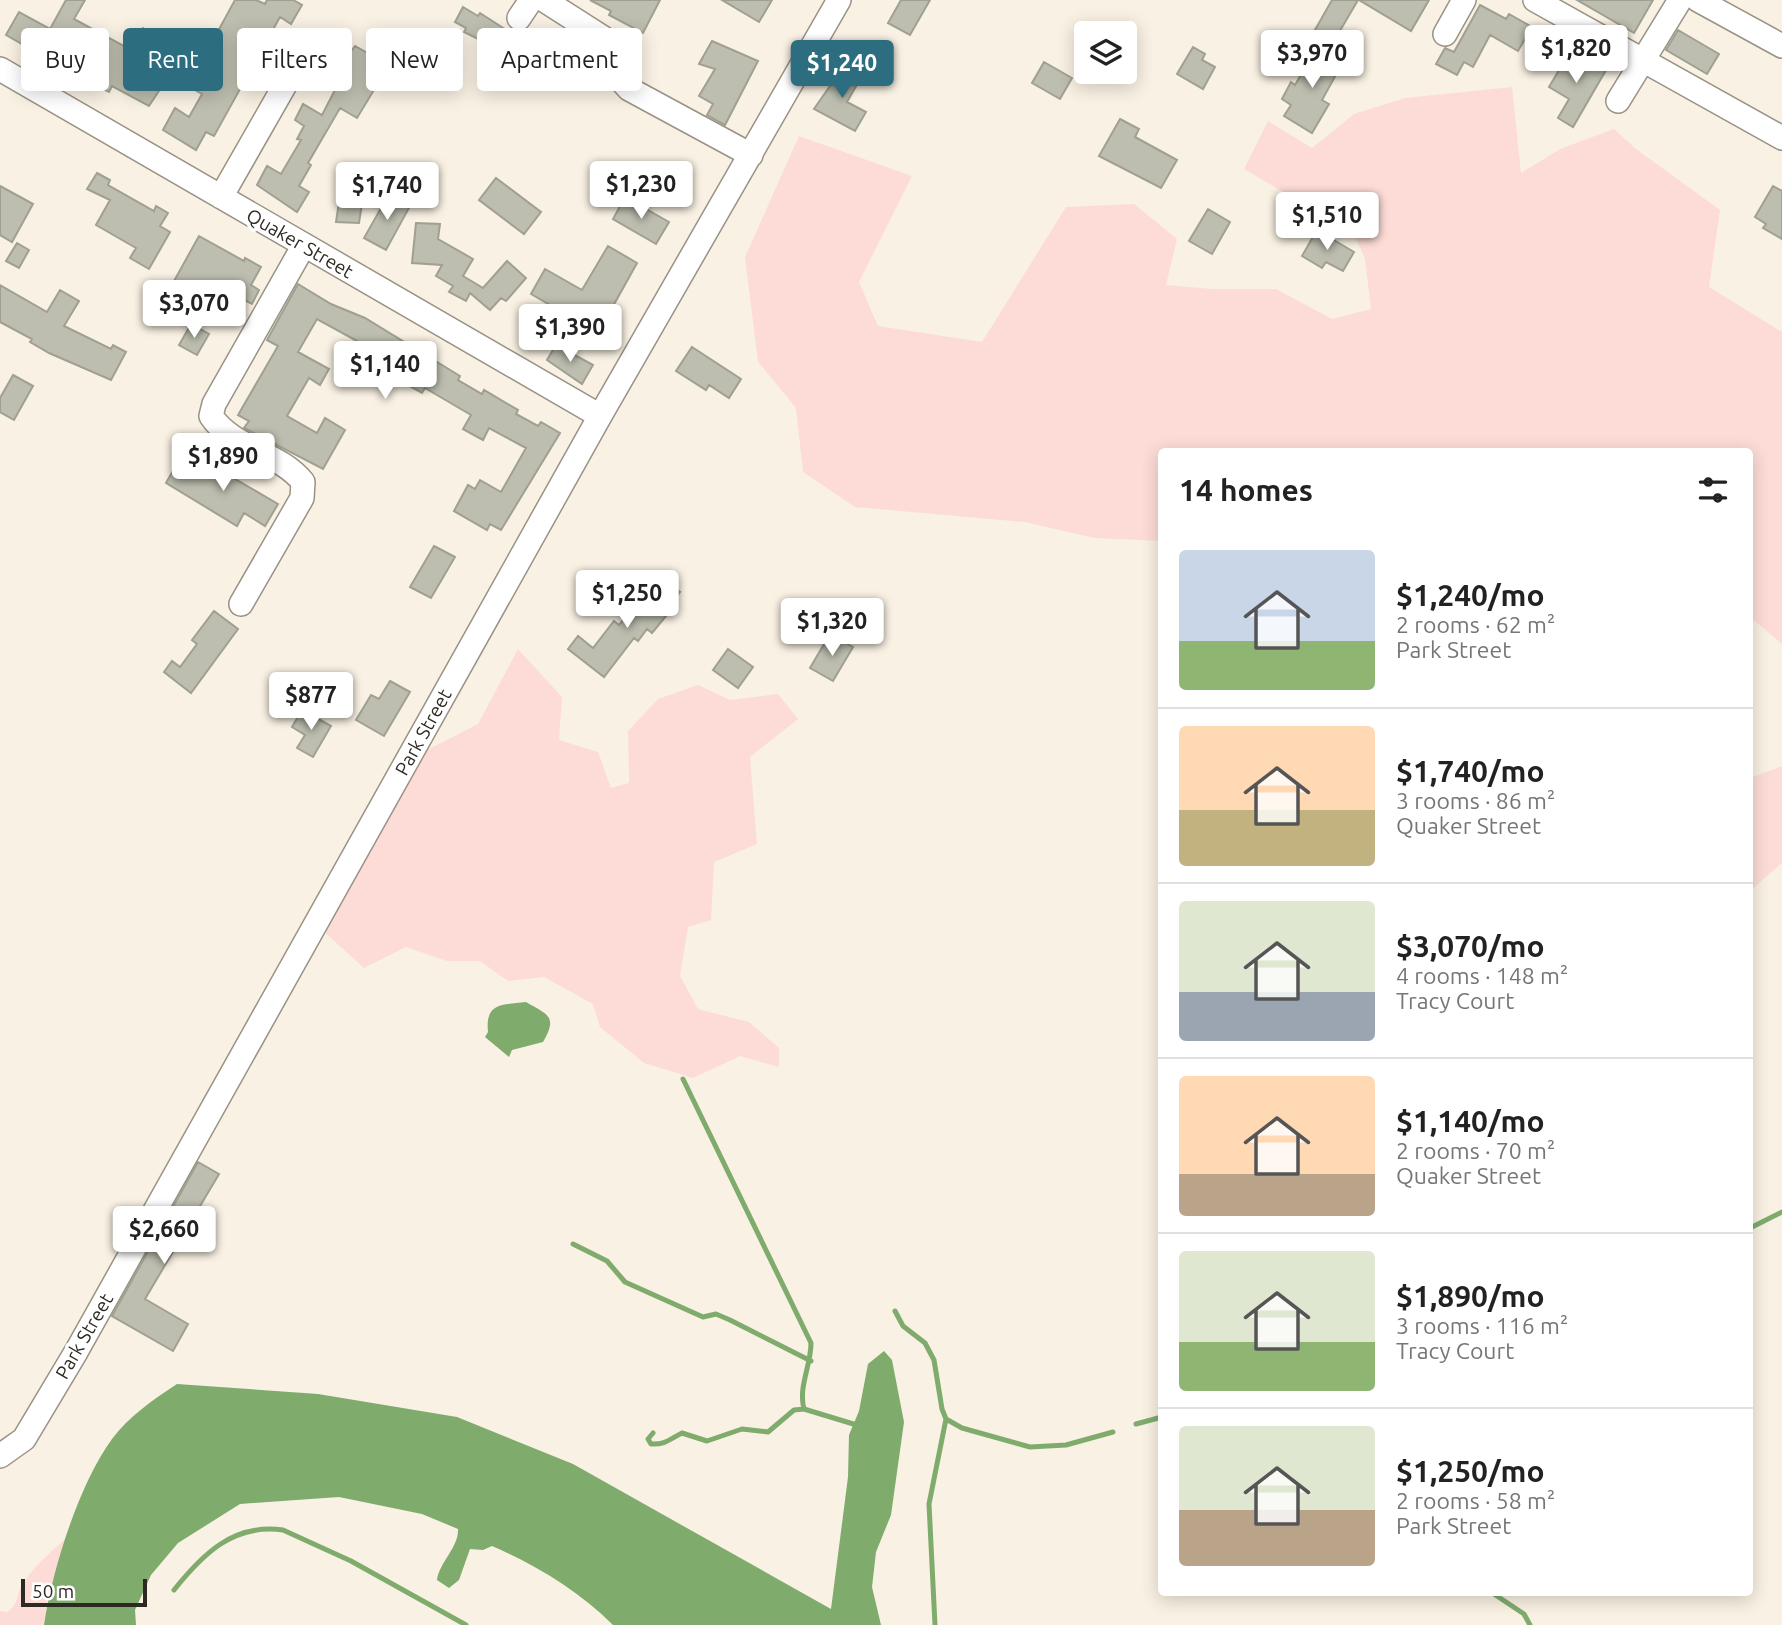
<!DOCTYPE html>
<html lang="en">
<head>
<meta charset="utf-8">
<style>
  :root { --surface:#fff; --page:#f6f6f6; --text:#222; --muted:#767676; --line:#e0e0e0; --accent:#2c6e80 }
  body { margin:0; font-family:Ubuntu,sans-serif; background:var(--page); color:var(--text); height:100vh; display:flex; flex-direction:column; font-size:26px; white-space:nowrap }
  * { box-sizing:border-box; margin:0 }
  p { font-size:23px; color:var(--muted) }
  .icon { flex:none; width:38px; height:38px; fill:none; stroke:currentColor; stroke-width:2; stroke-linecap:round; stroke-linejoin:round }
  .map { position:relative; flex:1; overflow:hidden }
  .side { position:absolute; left:1158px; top:448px; width:595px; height:1148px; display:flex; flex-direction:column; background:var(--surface); border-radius:7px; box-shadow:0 4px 18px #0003 }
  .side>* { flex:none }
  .hud { position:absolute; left:21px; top:28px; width:665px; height:63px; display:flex; gap:14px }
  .fabs { position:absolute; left:1074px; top:21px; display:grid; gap:14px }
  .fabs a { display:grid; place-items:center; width:63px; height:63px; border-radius:7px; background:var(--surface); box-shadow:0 4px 18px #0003; font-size:35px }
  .scale { position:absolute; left:21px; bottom:18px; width:126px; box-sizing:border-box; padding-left:7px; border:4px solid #2d2a24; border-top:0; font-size:19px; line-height:24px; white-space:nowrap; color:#2d2a24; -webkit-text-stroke:5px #fff; paint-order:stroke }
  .price { position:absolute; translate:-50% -60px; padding:0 16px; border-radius:7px; background:#fff; color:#222; font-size:23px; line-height:46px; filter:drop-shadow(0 2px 4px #0008) }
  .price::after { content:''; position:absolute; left:50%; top:42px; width:21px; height:16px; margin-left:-10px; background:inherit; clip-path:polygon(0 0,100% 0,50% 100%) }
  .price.current { background:var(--accent); color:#fff }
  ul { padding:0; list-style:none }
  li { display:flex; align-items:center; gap:21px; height:175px; padding:0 21px }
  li+li { border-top:2px solid var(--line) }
  li span { display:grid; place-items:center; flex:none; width:196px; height:140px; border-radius:7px; color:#555 }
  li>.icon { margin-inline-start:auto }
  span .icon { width:84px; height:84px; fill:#fffc; stroke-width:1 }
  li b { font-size:30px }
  h2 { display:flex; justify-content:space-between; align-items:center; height:84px; padding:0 21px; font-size:30px }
  .pill { padding:0 24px; border-radius:7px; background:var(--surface); box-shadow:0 4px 18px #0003; font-size:24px; line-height:63px }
  .pill.current { background:var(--accent); color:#fff }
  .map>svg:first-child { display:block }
  .green { fill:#fddcd7 }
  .water { fill:#7fab6d }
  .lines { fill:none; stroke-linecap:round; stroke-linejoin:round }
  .stream { stroke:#7fab6d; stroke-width:5 }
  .building { fill:#bdbeaf; stroke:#9fa091; stroke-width:2 }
  .minor-casing { stroke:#999285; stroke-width:26 }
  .minor { stroke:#fff; stroke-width:23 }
  .labels { text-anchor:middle; stroke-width:7; stroke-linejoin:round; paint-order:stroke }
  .street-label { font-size:19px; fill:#2d2a24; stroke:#fff }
</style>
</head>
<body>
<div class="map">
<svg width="1782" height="1625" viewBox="0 0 1782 1625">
  <rect width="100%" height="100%" fill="#f9f1e3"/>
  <!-- green -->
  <path class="green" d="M 1512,87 L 1521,173 L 1560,149 L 1614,129 L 1636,149 L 1720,210 L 1709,287 L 1782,332 L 1782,644 L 1750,617 L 1750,452 L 1162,452 L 1162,541 L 1094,538 L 1025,522 L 855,507 L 803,472 L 796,408 L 758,362 L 745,257 L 799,136 L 912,176 L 859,282 L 878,326 L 982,342 L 1066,207 L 1134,204 L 1177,239 L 1166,285 L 1212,289 L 1276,289 L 1332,319 L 1371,309 L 1365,259 L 1350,225 L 1302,203 L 1244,169 L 1268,121 L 1312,148 L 1354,114 L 1405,98 Z
    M 518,649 L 562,697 L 559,740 L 598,752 L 611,788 L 629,783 L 628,731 L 658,699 L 698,685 L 730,700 L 778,694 L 798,719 L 750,757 L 757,844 L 714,862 L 711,920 L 688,927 L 680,976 L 698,1009 L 749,1022 L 779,1048 L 779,1067 L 740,1056 L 693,1078 L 644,1063 L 600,1027 L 593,1004 L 544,977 L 508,981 L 480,961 L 447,961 L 406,947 L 364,968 L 322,930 L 427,750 L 478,724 Z
    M 1782,766 L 1782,863 L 1750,891 L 1750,778 Z
    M 66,1538 L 48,1598 L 44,1625 L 0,1625 L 0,1611 L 7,1612 C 17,1606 16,1599 20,1589 C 30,1569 50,1553 66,1538 Z"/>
  <!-- water -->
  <path class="water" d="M 526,1002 C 548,1015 558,1016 543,1042 L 512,1050 L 509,1057 L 485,1037 L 488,1032 C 485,1002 502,1005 526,1002 Z
    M 884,1351 L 892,1360 L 904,1422 L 891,1515 L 876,1552 L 872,1587 L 881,1625 L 613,1625 C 579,1591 536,1565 492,1546 L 483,1550 L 470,1549 L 459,1580 L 449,1588 L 437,1580 C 439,1563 459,1547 458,1529 L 422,1514 L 339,1497 L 240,1504 L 178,1543 L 151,1575 L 135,1610 L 136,1625 L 44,1625 C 52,1570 79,1484 112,1439 C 129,1416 153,1400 177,1384 L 318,1394 L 457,1417 L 573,1464 L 831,1609 L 848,1477 L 849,1435 L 859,1411 L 868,1364 Z"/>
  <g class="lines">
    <!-- stream -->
    <path class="stream" d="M 683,1079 L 811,1343 C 811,1366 798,1387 804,1409 L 860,1426
      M 1750,1228 L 1782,1212
      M 573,1244 L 607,1261 L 625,1282 L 703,1317 L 716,1314 L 730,1320 L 811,1361
      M 895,1311 L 903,1326 L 925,1343 L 934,1360 L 942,1409 L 946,1419 L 962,1428 L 1030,1447 L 1066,1445 L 1113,1432
      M 1136,1424 L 1162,1417
      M 653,1433 L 648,1439 L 651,1444 C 665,1445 670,1439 682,1433 L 707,1441 L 742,1429 L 768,1432 L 794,1410 L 804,1409
      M 174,1590 C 202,1555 233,1523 283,1530 L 351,1561 L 466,1625
      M 1491,1592 L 1524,1614 L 1530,1625
      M 935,1625 L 929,1504 L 946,1419"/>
  </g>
  <!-- building -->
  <path class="building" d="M 66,0 L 85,0 L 74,19 L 131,50 L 143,28 L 164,40 L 151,62 L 170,74 L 149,106 L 112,86 L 109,92 L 83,79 L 6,35 L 19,12 L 50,29 Z
    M 235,0 L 256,0 L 265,4 L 267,0 L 293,0 L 302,5 L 291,24 L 280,17 L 214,136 L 206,132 L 196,150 L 163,130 L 175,108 L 189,117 L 202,94 L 188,86 Z
    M 590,0 L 660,0 L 643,33 L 609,15 L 611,11 Z
    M 722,0 L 772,0 L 759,22 Z
    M 901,0 L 930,0 L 910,35 L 888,23 Z
    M 1332,0 L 1358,0 L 1334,41 L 1315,30 Z
    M 1359,0 L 1429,0 L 1411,31 Z
    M 1577,0 L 1653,0 L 1634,33 Z
    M 1480,5 L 1506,19 L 1509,14 L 1532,27 L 1518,51 L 1490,35 L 1473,67 L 1464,62 L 1457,75 L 1436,64 L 1445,48 L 1454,52 Z
    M 463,7 L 478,16 L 480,13 L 528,44 L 535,32 L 565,49 L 547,81 L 517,64 L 519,59 L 464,32 L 466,28 L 455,22 Z
    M 1678,30 L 1719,54 L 1707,74 L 1666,50 Z
    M 712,41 L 758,61 L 725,125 L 707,115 L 713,104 L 699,96 L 715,69 L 699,64 Z
    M 342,44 L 352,50 L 355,46 L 389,65 L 357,118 L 340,108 L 308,163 L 311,165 L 299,186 L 309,192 L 297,212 L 257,185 L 267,166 L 281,174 L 301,140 L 297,139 L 304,126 L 295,120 L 303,104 L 322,115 L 335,90 L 330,87 L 342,67 L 332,62 Z
    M 1193,47 L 1205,54 L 1202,60 L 1215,67 L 1203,89 L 1177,74 Z
    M 1317,47 L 1343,62 L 1322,100 L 1329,104 L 1312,133 L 1284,116 L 1291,105 L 1282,99 L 1291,82 L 1295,85 Z
    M 1571,50 L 1606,70 L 1573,127 L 1558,118 L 1569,99 L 1549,87 Z
    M 1044,62 L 1072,78 L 1060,99 L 1032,83 Z
    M 844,66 L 862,76 L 847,102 L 866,112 L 855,131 L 814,109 Z
    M 1120,119 L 1139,129 L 1135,137 L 1177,160 L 1161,188 L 1099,156 Z
    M 97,173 L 110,180 L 108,185 L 154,211 L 156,206 L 168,213 L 160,226 L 170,232 L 149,269 L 130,258 L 136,248 L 96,225 L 110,200 L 87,189 Z
    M 496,178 L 541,212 L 524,234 L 479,200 Z
    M 342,182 L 365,184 L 359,223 L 336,222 Z
    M 0,186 L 33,204 L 12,242 L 0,235 Z
    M 1773,186 L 1782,191 L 1782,239 L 1763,228 L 1766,224 L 1755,217 Z
    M 389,194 L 410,206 L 386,250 L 364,238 Z
    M 625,197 L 669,222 L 656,244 L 613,219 Z
    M 1208,209 L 1230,222 L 1212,254 L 1189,241 Z
    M 416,223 L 440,224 L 438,239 L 473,259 L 463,276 L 483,288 L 507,261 L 526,278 L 506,301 L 501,298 L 490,310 L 470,293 L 466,301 L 449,292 L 453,286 L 436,276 L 442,265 L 412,263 Z
    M 1317,230 L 1354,252 L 1343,271 L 1326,262 L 1322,268 L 1302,256 Z
    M 199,236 L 244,261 L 245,258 L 261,267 L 251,285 L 259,290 L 252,304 L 239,297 L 236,302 L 207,288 L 203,297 L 174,281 Z
    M 17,243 L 29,250 L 19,268 L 6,261 Z
    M 608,246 L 637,263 L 598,333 L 531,294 L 545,269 L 582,290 Z
    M 298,284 L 331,304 L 365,318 L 460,376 L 458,380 L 482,394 L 484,390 L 518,410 L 516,414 L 538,426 L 541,422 L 560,433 L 501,530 L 490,524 L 487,530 L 454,511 L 468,485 L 475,489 L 480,480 L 501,492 L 526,448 L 489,428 L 483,440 L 463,429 L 471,415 L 425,388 L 422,393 L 384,372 L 352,350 L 357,341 L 317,319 L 298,352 L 329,369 L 320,385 L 309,378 L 287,416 L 317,433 L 325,418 L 345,430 L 323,469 L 244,428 L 249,421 L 238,415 L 278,346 L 267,340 Z
    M 0,285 L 47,312 L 60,290 L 79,301 L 64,326 L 111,349 L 113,345 L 126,352 L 111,380 L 49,353 L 30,342 L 32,339 L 0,322 Z
    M 191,324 L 209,334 L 197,355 L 179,345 Z
    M 556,345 L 593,365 L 582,384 L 547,360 Z
    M 692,347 L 741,379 L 729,398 L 709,385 L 706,390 L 676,371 Z
    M 13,375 L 33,386 L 14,420 L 0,412 L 0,398 Z
    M 206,455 L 233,471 L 230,476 L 278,504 L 265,526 L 244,513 L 237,526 L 166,483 L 175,467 L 194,477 Z
    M 434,546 L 455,557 L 431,598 L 410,587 Z
    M 666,581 L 680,592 L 668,608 L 671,610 L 652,633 L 647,629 L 638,641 L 634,638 L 604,677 L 568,649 L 578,636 L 593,648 L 614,621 L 619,625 L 646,590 L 654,597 Z
    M 214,611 L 238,629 L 191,693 L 164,672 L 172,661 L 180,667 L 197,644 L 192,640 Z
    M 830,634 L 853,647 L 833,681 L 810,668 Z
    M 728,649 L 753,667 L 738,688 L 713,670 Z
    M 390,681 L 410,692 L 384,736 L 356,720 L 371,695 L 379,699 Z
    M 302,710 L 331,726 L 313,757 L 297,748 L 305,735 L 292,727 Z
    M 198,1162 L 219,1174 L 145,1299 L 188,1324 L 173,1351 L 112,1316 Z"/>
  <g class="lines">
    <!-- minor casing -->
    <g class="minor-casing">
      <path id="minor" d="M 544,0 L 605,39 L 617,76 L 629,89 L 751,155
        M 1535,0 L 1782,138
        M 1698,0 L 1782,46
        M 519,18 L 531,0
        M 1445,34 L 1464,0
        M 0,69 L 600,416
        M 1618,101 L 1680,0
        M 221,197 L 306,48
        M 241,604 L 302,498 L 303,482 C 279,452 233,449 211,416 L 214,404 L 304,245
        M 0,1456 L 24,1439 L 76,1352 L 600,416 L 839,0"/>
    </g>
    <!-- minor -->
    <use href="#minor" class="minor"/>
  </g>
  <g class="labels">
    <!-- street labels -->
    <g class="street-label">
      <text transform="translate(300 243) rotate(30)" y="7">Quaker Street</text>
      <text transform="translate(423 732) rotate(-61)" y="7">Park Street</text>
      <text transform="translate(84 1336) rotate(-60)" y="7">Park Street</text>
    </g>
  </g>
</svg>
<div class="fabs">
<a><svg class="icon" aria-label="layers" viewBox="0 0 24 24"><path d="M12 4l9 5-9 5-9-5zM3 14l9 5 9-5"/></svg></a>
</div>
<div class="scale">50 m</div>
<b class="price" style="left:1576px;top:85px">$1,820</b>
<b class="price" style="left:1312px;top:90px">$3,970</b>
<b class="price current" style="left:842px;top:100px">$1,240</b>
<b class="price" style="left:641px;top:221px">$1,230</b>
<b class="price" style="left:387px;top:222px">$1,740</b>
<b class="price" style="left:1327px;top:252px">$1,510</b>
<b class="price" style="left:194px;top:340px">$3,070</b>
<b class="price" style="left:570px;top:364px">$1,390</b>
<b class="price" style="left:385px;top:401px">$1,140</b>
<b class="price" style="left:223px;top:493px">$1,890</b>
<b class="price" style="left:627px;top:630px">$1,250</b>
<b class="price" style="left:832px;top:658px">$1,320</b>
<b class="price" style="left:311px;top:732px">$877</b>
<b class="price" style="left:164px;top:1266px">$2,660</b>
<div class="hud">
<a class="pill">Buy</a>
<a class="pill current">Rent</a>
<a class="pill">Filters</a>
<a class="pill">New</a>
<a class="pill">Apartment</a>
</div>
<section class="side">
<h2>14 homes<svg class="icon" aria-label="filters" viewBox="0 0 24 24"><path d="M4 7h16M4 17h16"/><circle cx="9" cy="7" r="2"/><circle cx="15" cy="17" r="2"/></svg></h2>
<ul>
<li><span style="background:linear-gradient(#c9d6e8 65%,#8fb573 0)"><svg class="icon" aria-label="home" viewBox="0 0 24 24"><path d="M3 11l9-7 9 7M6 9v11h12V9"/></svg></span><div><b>$1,240/mo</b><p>2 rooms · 62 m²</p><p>Park Street</p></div></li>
<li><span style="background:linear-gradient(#ffd9b3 60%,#c2b280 0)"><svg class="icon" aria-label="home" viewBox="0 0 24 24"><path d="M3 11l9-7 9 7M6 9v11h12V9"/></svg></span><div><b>$1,740/mo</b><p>3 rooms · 86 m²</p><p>Quaker Street</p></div></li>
<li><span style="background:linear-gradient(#dfe7d0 65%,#9aa5b1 0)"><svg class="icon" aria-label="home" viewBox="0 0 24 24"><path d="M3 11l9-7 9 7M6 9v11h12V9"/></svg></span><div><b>$3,070/mo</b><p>4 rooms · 148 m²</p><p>Tracy Court</p></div></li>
<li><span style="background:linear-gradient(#ffd9b3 70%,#b9a48a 0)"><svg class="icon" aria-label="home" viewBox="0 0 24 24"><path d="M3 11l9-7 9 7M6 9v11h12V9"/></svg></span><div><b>$1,140/mo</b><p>2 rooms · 70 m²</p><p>Quaker Street</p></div></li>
<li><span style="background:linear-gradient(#dfe7d0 65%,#8fb573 0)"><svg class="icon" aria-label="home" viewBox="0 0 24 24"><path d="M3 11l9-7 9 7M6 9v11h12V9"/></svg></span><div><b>$1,890/mo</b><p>3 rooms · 116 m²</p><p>Tracy Court</p></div></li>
<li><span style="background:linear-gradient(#dfe7d0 60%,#b9a48a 0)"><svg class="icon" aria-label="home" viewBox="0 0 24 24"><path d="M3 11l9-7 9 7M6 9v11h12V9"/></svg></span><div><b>$1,250/mo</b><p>2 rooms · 58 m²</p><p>Park Street</p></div></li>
</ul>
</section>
</div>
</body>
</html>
